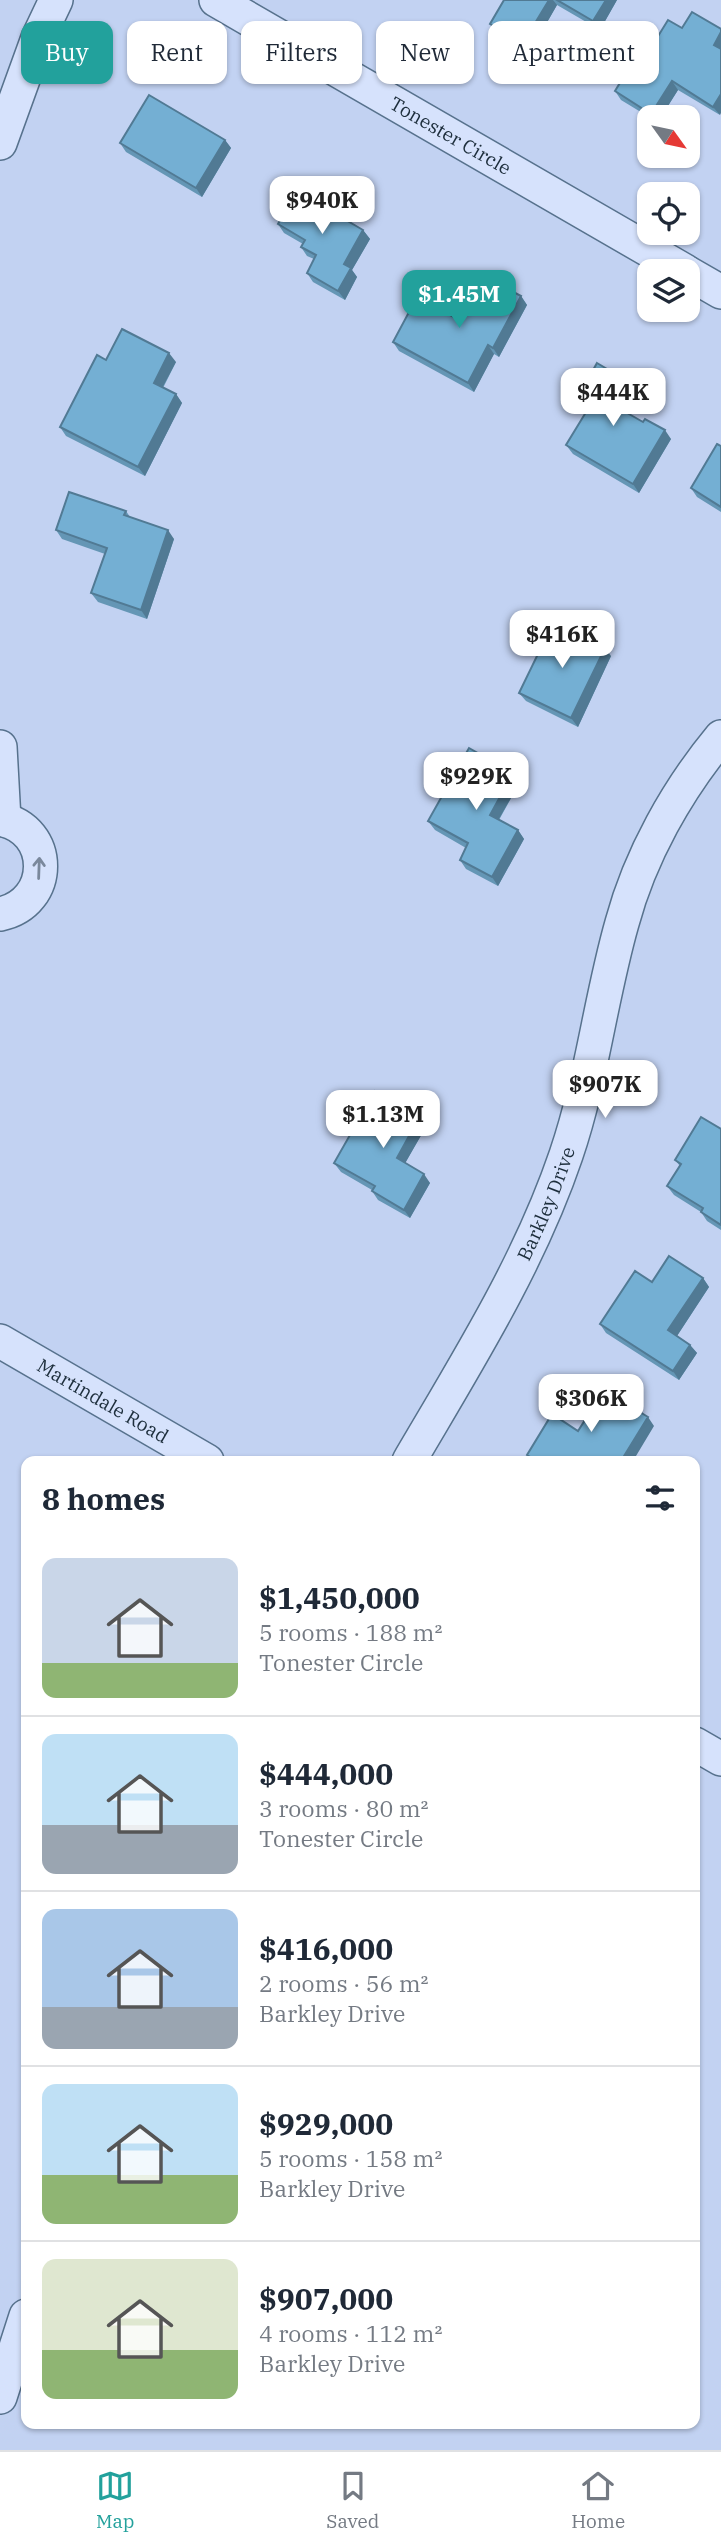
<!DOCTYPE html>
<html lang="en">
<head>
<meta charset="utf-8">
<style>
  :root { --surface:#fff; --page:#f2f2f3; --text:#1f2937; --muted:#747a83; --line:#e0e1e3; --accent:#22a19c }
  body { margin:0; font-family:"IBM Plex Serif",serif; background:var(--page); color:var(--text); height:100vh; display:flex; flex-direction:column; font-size:26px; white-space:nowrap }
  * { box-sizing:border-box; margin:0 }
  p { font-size:23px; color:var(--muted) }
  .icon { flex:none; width:38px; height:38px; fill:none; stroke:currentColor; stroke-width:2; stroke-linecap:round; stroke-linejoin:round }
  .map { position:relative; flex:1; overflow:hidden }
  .drawer { position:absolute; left:21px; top:1456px; width:679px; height:973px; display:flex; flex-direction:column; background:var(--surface); border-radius:14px; box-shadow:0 2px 5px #0004 }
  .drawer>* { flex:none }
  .guide { position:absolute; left:21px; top:21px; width:679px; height:63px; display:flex; gap:14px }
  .needle { width:46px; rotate:123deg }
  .buttons { position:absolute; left:637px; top:105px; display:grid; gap:14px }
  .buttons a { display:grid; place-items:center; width:63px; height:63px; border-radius:14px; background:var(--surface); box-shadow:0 2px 5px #0004; font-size:35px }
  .price { position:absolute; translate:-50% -60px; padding:0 16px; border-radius:14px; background:#fff; color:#222; font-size:23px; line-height:46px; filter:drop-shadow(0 2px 4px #0008) }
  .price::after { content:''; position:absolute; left:50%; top:42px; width:21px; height:16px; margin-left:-10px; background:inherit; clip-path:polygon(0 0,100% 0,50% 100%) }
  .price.on { background:var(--accent); color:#fff }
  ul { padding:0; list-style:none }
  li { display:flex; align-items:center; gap:21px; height:175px; padding:0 21px }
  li+li { border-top:2px solid var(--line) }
  li span { display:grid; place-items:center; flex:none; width:196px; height:140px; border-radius:14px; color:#555 }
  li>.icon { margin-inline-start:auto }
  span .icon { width:84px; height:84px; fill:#fffc; stroke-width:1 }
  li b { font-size:30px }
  h2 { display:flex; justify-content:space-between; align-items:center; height:84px; padding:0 21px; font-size:30px }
  .chip { padding:0 24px; border-radius:14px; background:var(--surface); box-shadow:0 2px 5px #0004; font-size:24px; line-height:63px }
  .chip.on { background:var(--accent); color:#fff }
  .tab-bar { display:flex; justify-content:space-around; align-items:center; height:98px; border-top:2px solid var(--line); background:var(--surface); font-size:19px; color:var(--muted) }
  .tab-bar a { display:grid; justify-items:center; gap:4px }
  .tab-bar .on { color:var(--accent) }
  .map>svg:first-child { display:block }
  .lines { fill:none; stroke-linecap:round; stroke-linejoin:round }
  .minor-casing { stroke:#57728d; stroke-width:36 }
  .minor { stroke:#d6e2fc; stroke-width:33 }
  .wall { fill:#6496b5 }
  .shaded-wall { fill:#517a94 }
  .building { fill:#74afd3; stroke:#517a94; stroke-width:2 }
  .oneway { stroke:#7a889c }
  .labels { text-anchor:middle; stroke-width:7; stroke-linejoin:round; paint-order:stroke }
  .street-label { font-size:19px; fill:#1d2e3c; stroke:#d2def8 }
</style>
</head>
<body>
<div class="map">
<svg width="721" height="2450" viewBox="0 0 721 2450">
  <rect width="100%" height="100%" fill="#c2d2f2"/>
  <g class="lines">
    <!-- minor casing -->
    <g class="minor-casing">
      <g id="minor">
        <path id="s1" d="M 216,0 L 685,271"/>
        <path d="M 0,143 L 38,38 L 56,0"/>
        <path d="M 688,273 L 721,292"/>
        <path d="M 0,747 L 4,820"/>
        <path d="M 0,819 C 54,829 54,903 0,914"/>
        <path id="s2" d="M 0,1341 L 207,1461"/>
        <path id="s3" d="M 409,1461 C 467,1362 529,1264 566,1155 C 592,1079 600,1000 622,923 C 640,856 677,790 721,737"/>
        <path d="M 695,1744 L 721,1759"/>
        <path d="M 0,2397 L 26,2316"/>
      </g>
    </g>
    <!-- minor -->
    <use href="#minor" class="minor"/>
  </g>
  <!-- wall -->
  <path class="wall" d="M 504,0 L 617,0 L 600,30 L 557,5 L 530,52 L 497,33 L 490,24 Z
    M 668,20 L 720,115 L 678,90 L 661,117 L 649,117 L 621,100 L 615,91 L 644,59 Z
    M 225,140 L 231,148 L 202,197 L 126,152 L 120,143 Z
    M 350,219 L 349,222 L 363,230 L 370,239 L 352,270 L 357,277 L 345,300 L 313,282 L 307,273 L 314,259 L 307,256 L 301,247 L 303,244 L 284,233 L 278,224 Z
    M 521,296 L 527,305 L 499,357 L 494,354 L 474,392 L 399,351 L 393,342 L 459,320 Z
    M 106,360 L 176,362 L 163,388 L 176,394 L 182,403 L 145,476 L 66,436 L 60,427 Z
    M 635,391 L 624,411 L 671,439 L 639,493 L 573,454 L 566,445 L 588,408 L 584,406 L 578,397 Z
    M 721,446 L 721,512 L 697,497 L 691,488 Z
    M 126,511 L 130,517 L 174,539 L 147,619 L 98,602 L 91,593 L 105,554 L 62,539 L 56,530 Z
    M 611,656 L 578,727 L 526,701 L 519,693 Z
    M 513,773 L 520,782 L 499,820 L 518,830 L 524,839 L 498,886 L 466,869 L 460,860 L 466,848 L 435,830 L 428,821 Z
    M 420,1116 L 427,1125 L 405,1163 L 430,1183 L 410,1218 L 378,1200 L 372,1191 L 372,1190 L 341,1172 L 334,1163 Z
    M 721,1129 L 721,1230 L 707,1221 L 701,1212 L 674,1195 L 667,1186 L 680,1166 L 675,1160 Z
    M 703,1278 L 709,1287 L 677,1336 L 690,1345 L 697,1353 L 679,1380 L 606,1333 L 600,1324 L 652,1282 Z"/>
  <!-- shaded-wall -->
  <path class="shaded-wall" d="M 549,0 L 553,0 L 557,5 L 530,52 L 523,43 Z
    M 606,0 L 617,0 L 600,30 L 593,21 Z
    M 721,32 L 721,52 L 714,45 Z
    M 672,81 L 678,90 L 661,117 L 654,117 L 651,114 Z
    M 721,94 L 721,113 L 720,115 L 713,107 Z
    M 225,140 L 231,148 L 202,197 L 196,188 Z
    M 344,211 L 350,219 L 347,226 L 341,217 Z
    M 363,230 L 370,239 L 352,270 L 357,277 L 345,300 L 338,291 L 344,264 Z
    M 521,296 L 527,305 L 499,357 L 493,348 Z
    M 488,345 L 494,354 L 474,392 L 468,383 Z
    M 169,353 L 176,362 L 160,392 L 154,383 Z
    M 629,382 L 635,391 L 621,415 L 615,406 Z
    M 176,394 L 182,403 L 145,476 L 138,467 Z
    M 665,430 L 671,439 L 639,493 L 633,484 Z
    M 168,530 L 174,539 L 147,619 L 141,610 Z
    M 605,648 L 611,656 L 578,727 L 571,718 Z
    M 513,773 L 520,782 L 496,824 L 490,815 Z
    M 518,830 L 524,839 L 498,886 L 492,877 Z
    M 420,1116 L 427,1125 L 403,1167 L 397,1158 Z
    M 424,1174 L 430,1183 L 410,1218 L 404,1210 Z
    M 703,1278 L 709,1287 L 675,1339 L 668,1330 Z
    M 690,1345 L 697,1353 L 679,1380 L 673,1371 Z
    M 648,1417 L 654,1426 L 633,1461 L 621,1461 Z"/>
  <!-- building -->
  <path class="building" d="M 504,0 L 549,0 L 523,43 L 490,24 Z
    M 557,0 L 606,0 L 593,21 Z
    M 692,12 L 721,29 L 721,32 L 714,45 L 721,49 L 721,94 L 713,107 L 672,81 L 651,114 L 615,91 L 637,55 L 644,59 L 668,20 L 682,28 Z
    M 149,95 L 225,140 L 196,188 L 120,143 Z
    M 300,186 L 344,211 L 341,217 L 363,230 L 344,264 L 351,268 L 338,291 L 307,273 L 316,255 L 301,247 L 305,240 L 278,224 Z
    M 483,276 L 521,296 L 493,348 L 488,345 L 468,383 L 393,342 L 417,297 L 459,320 Z
    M 122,329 L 169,353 L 154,383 L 176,394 L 138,467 L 60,427 L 97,355 L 106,360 Z
    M 597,363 L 629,382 L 615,406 L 643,422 L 645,419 L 665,430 L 633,484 L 566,445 L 591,404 L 578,397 Z
    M 717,444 L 721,446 L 721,507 L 691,488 Z
    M 69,492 L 126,511 L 124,515 L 168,530 L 141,610 L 91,593 L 107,548 L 56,530 Z
    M 553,623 L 605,648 L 571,718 L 519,693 Z
    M 469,748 L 513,773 L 490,815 L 518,830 L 492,877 L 460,860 L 468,843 L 428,821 Z
    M 375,1091 L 420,1116 L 397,1158 L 424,1174 L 404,1210 L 372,1191 L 375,1186 L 334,1163 Z
    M 701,1117 L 721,1129 L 721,1225 L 701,1212 L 703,1208 L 667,1186 L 681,1164 L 675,1160 Z
    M 669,1256 L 703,1278 L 668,1330 L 690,1345 L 673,1371 L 600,1324 L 635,1271 L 652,1282 Z
    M 604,1390 L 648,1417 L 621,1461 L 537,1461 L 527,1455 L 552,1414 L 578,1431 Z"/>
  <!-- one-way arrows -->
  <defs><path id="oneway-shaft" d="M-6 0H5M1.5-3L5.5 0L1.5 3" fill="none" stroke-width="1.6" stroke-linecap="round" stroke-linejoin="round" transform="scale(1.75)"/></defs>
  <use class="oneway" href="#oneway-shaft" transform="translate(39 868) rotate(-88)"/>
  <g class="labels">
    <!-- street labels -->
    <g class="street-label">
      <text dy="7" stroke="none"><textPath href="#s1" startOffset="271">Tonester Circle</textPath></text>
      <text dy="7" stroke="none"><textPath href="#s3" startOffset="292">Barkley Drive</textPath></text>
      <text dy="7" stroke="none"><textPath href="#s2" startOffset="119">Martindale Road</textPath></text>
    </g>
  </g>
</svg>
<div class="buttons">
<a><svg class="needle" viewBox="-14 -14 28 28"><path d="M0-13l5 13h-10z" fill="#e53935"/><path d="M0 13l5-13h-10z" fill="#747a83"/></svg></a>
<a><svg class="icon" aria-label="locate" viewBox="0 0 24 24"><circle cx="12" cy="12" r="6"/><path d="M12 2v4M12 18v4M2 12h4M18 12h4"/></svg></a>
<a><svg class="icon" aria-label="layers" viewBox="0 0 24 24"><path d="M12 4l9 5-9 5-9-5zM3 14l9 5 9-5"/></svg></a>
</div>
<b class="price" style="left:322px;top:236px">$940K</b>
<b class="price on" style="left:459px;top:330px">$1.45M</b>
<b class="price" style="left:613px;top:428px">$444K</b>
<b class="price" style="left:562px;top:670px">$416K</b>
<b class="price" style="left:476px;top:812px">$929K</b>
<b class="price" style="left:605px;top:1120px">$907K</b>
<b class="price" style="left:383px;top:1150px">$1.13M</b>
<b class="price" style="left:591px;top:1434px">$306K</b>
<div class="guide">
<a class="chip on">Buy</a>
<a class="chip">Rent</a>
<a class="chip">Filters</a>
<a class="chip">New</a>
<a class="chip">Apartment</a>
</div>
<section class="drawer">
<h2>8 homes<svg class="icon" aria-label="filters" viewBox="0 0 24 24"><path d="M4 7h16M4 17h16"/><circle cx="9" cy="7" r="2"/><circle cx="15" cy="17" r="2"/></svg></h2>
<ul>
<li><span style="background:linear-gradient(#c9d6e8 75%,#8fb573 0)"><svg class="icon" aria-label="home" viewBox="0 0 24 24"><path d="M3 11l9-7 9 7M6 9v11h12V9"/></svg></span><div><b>$1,450,000</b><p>5 rooms · 188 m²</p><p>Tonester Circle</p></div></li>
<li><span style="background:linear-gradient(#bfe0f5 65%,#9aa5b1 0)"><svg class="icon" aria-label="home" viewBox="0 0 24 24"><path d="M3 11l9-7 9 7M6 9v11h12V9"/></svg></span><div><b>$444,000</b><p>3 rooms · 80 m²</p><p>Tonester Circle</p></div></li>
<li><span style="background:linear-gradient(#a9c7e8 70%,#9aa5b1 0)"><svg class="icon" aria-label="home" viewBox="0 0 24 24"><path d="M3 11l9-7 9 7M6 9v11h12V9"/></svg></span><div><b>$416,000</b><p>2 rooms · 56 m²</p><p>Barkley Drive</p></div></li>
<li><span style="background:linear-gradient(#bfe0f5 65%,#8fb573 0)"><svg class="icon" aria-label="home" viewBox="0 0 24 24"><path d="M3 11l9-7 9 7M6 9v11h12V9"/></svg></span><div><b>$929,000</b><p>5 rooms · 158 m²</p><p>Barkley Drive</p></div></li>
<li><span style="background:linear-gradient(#dfe7d0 65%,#8fb573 0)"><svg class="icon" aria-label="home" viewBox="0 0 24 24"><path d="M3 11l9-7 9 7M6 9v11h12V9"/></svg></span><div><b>$907,000</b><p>4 rooms · 112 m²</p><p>Barkley Drive</p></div></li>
</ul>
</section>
</div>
<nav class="tab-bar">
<a class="on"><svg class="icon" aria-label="map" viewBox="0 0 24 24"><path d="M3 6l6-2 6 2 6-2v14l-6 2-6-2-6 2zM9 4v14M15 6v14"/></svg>Map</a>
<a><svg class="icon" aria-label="saved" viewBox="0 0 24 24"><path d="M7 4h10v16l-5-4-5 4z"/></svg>Saved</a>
<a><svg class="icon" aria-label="home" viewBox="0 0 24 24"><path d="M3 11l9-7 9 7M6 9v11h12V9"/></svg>Home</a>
</nav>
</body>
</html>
